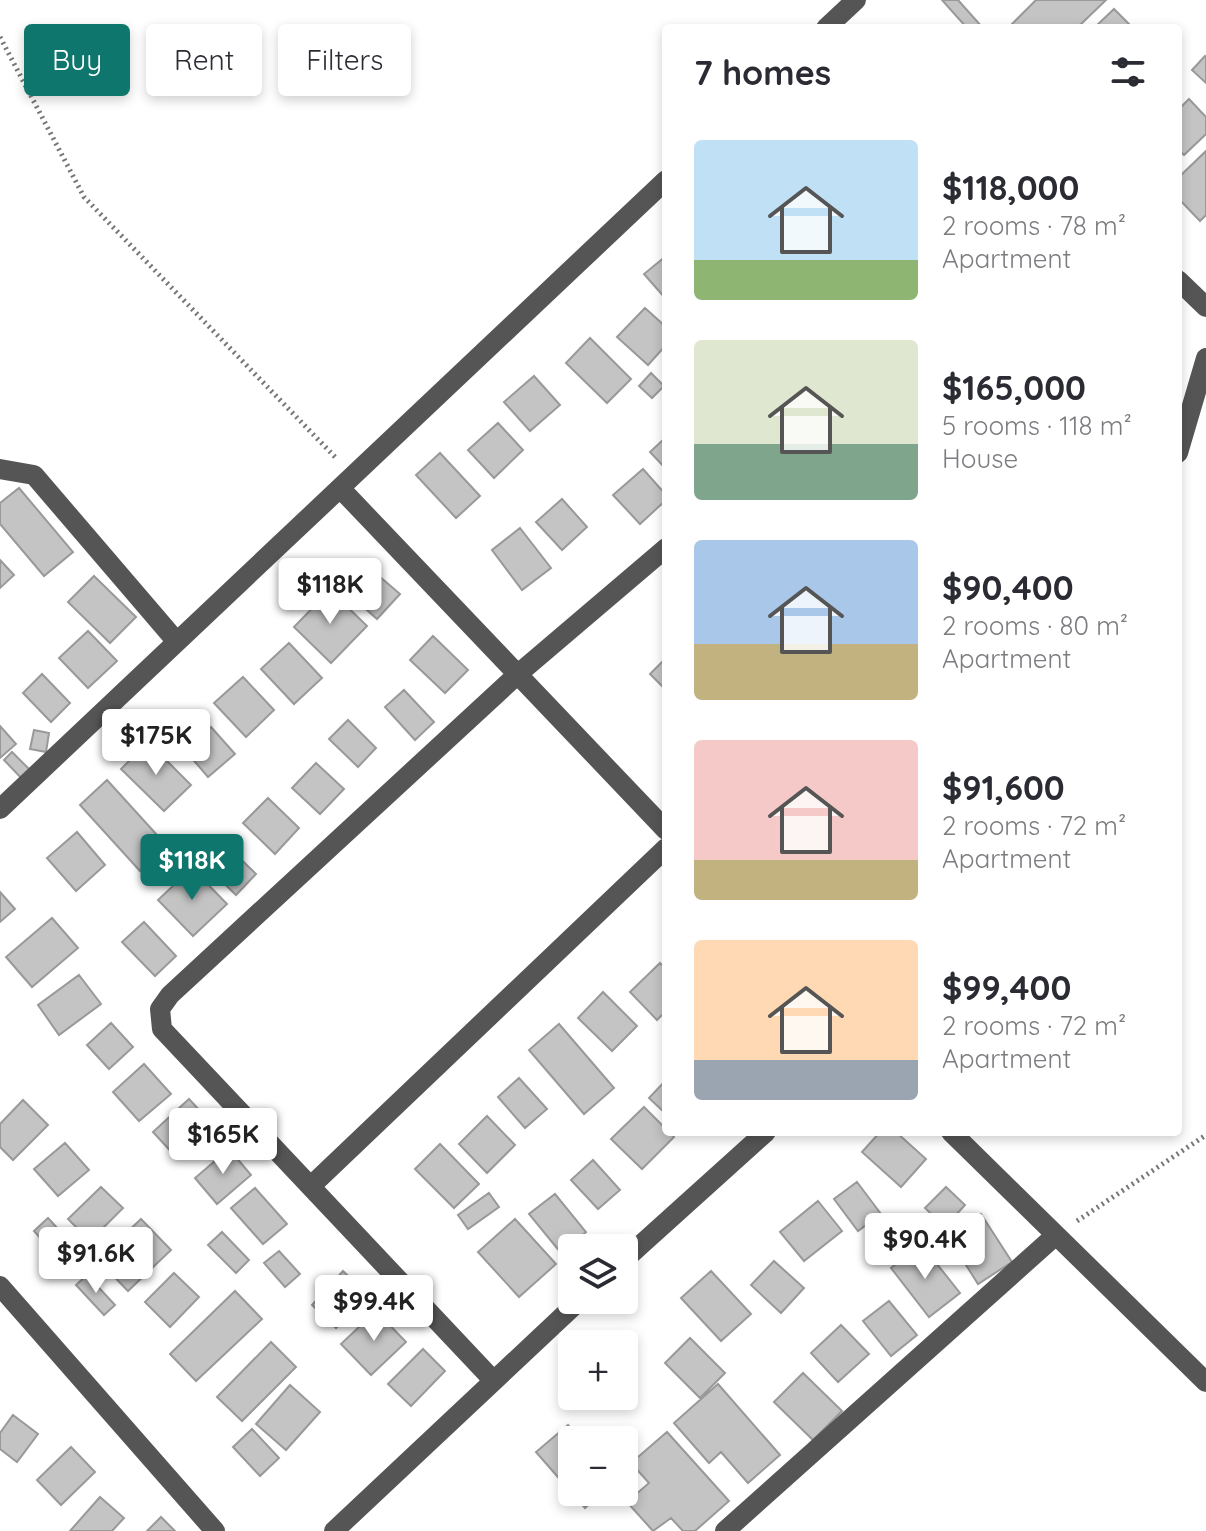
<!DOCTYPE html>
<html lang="en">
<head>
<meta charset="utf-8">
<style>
  :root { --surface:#fff; --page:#f2f2f3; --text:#2b2b33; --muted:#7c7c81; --accent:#0f766e }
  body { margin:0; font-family:Quicksand,sans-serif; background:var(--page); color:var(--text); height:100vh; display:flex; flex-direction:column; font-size:30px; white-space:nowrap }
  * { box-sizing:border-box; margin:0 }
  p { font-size:26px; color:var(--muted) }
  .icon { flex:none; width:44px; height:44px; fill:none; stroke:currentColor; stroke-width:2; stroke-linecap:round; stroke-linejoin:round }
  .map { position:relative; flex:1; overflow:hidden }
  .details { position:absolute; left:662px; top:24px; width:520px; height:1112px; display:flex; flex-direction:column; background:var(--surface); border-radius:8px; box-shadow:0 4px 12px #0003 }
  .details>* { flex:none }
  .guide { position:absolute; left:24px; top:24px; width:518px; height:72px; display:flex; gap:16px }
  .tools { position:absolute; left:558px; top:1234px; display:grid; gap:16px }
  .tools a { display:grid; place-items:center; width:80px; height:80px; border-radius:8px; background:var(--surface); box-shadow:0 4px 12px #0003; font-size:40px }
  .price { position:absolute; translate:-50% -68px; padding:0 18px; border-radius:8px; background:#fff; color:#222; font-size:26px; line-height:52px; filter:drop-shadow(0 2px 4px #0008) }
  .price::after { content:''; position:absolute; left:50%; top:48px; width:24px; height:18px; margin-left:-12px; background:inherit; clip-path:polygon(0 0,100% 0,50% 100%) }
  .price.current { background:var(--accent); color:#fff }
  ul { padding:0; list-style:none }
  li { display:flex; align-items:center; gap:24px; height:200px; padding:0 32px }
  li span { display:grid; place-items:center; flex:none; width:224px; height:160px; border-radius:8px; color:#555 }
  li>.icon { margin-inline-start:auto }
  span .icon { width:96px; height:96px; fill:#fffc; stroke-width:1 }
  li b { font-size:34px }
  h2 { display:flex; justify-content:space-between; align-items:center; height:96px; padding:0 32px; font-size:34px }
  .chip { padding:0 28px; border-radius:8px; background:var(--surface); box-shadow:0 4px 12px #0003; font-size:28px; line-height:72px }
  .chip.current { background:var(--accent); color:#fff }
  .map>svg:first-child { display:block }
  .building { fill:#c4c4c4; stroke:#999; stroke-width:2 }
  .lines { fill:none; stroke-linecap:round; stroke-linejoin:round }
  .path { stroke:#777; stroke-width:5; stroke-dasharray:2 4; stroke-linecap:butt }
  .minor { stroke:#555; stroke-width:20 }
</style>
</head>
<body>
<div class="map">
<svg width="1206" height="1531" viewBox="0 0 1206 1531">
  <rect width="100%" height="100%" fill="#fff"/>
  <!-- building -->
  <path class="building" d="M 942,0 L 958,0 L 983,28 L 967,28 Z
    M 1036,0 L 1106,0 L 1077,28 L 1016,28 L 1012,24 Z
    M 1114,9 L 1133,28 L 1094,28 Z
    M 1205,56 L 1206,57 L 1206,83 L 1192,70 Z
    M 1189,99 L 1206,117 L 1206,134 L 1184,155 L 1178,149 L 1178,110 Z
    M 1206,151 L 1206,215 L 1200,221 L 1178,198 L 1178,178 Z
    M 666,256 L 666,299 L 644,274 Z
    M 645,308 L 666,327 L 666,345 L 648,365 L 617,337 Z
    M 590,338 L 631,379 L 607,403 L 566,363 Z
    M 651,373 L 664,386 L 652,398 L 639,386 Z
    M 534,376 L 560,405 L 530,431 L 504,402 Z
    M 498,423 L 523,450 L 494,478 L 468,450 Z
    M 666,437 L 666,469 L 650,452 Z
    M 440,453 L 480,496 L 456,518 L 416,475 Z
    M 643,469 L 666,495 L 666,500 L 640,524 L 613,495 Z
    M 19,488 L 73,552 L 44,576 L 0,524 L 0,503 Z
    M 562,499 L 587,527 L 562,550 L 536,522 Z
    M 520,528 L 551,568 L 522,590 L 492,550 Z
    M 0,560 L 14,575 L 0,588 Z
    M 372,570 L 400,594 L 377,619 L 350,595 Z
    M 94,576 L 136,617 L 110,643 L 68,602 Z
    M 330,590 L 367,626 L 331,663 L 294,627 Z
    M 88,631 L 117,661 L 88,688 L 59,658 Z
    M 433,636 L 468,670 L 445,693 L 410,660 Z
    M 289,643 L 322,678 L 294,704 L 261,669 Z
    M 666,658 L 666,690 L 650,674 Z
    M 42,674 L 70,703 L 51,722 L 23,693 Z
    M 243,677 L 274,710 L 246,737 L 214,703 Z
    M 404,690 L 434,722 L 415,740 L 385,707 Z
    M 348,720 L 376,748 L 358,767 L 329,739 Z
    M 0,726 L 16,744 L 0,758 Z
    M 211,727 L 235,754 L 208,777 L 184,749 Z
    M 34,730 L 49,733 L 46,752 L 30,749 Z
    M 148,742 L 191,785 L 164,811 L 121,769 Z
    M 12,752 L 35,775 L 26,783 L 4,760 Z
    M 316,763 L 344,789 L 320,814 L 292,788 Z
    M 107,780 L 167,846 L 140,871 L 80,805 Z
    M 268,798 L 299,828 L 275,854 L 243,823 Z
    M 77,832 L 105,865 L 76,891 L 47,858 Z
    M 227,846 L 256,874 L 236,895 L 207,867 Z
    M 192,868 L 227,904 L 193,936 L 158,900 Z
    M 0,892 L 15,909 L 0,922 Z
    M 52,918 L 78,948 L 32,987 L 6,957 Z
    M 144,922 L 176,956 L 155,976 L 122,942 Z
    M 660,963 L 666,969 L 666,1011 L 657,1020 L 630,992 Z
    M 79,975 L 101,1004 L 59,1035 L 38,1005 Z
    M 603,992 L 637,1026 L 612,1051 L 578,1018 Z
    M 111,1023 L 133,1047 L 109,1069 L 87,1045 Z
    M 559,1024 L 614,1088 L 584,1114 L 529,1050 Z
    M 144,1064 L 171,1094 L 139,1121 L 113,1092 Z
    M 519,1078 L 547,1109 L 525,1128 L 498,1097 Z
    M 666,1080 L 666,1114 L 649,1098 Z
    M 189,1099 L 214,1126 L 177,1158 L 153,1132 Z
    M 23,1100 L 48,1125 L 13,1160 L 0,1147 L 0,1124 Z
    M 644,1107 L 674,1137 L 642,1169 L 611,1139 Z
    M 487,1116 L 515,1145 L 487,1173 L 459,1144 Z
    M 880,1132 L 896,1132 L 926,1159 L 901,1187 L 862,1152 Z
    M 65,1143 L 89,1170 L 58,1196 L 34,1169 Z
    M 440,1144 L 479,1184 L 454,1208 L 415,1169 Z
    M 229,1149 L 251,1175 L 217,1204 L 195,1178 Z
    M 593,1160 L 620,1190 L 598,1209 L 571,1180 Z
    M 857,1182 L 881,1214 L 858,1231 L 834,1199 Z
    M 101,1187 L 123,1208 L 90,1241 L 68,1219 Z
    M 946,1187 L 965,1205 L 945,1227 L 925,1208 Z
    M 255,1188 L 287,1224 L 263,1244 L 231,1208 Z
    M 489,1193 L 499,1207 L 468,1229 L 458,1215 Z
    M 555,1194 L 586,1232 L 561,1253 L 529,1214 Z
    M 818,1201 L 842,1231 L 804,1261 L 780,1232 Z
    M 981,1214 L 1012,1262 L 978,1284 L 947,1235 Z
    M 48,1218 L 81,1254 L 67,1268 L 34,1231 Z
    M 141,1219 L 171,1250 L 128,1291 L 98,1260 Z
    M 515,1219 L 556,1264 L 519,1297 L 478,1252 Z
    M 222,1232 L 249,1260 L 236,1273 L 208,1245 Z
    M 921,1244 L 960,1293 L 929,1317 L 891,1268 Z
    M 279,1251 L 300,1274 L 285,1287 L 264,1263 Z
    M 774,1261 L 804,1288 L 781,1313 L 751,1285 Z
    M 343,1271 L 368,1295 L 336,1328 L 312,1305 Z
    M 711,1271 L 751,1314 L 721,1341 L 681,1298 Z
    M 174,1273 L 199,1297 L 170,1327 L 145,1302 Z
    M 87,1275 L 115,1305 L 104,1315 L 76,1285 Z
    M 235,1291 L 262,1319 L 196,1381 L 170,1354 Z
    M 889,1301 L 917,1335 L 891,1356 L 863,1321 Z
    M 376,1311 L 406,1342 L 371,1375 L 341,1344 Z
    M 841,1325 L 869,1354 L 838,1382 L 811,1353 Z
    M 690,1338 L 725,1373 L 700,1398 L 665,1363 Z
    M 271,1342 L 296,1367 L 242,1421 L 217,1397 Z
    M 423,1349 L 445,1371 L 411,1406 L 388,1384 Z
    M 803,1373 L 842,1411 L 813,1440 L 774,1402 Z
    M 718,1384 L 780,1455 L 748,1483 L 721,1452 L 709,1463 L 674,1423 Z
    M 290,1385 L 320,1412 L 286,1450 L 256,1424 Z
    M 13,1415 L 38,1434 L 17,1462 L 0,1449 L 0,1433 Z
    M 568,1425 L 581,1440 L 572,1440 L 572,1492 L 603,1492 L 585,1508 L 536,1452 Z
    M 252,1429 L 279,1458 L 260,1476 L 233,1447 Z
    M 667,1432 L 729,1501 L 695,1531 L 683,1531 L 671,1518 L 653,1531 L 627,1502 L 649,1483 L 631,1463 Z
    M 71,1447 L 95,1472 L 61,1505 L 37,1480 Z
    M 100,1497 L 124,1518 L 112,1531 L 70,1531 Z
    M 161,1517 L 175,1531 L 147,1531 Z"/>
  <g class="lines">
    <!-- path -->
    <path class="path" d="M 0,37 L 84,197 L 336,458
      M 1077,1221 L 1206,1135"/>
    <!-- minor -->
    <path class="minor" d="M 826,28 L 856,0
      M 1178,280 L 1206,307
      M 1178,453 L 1206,358
      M 0,469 L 34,475 L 177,642
      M 340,488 L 666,830
      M 0,809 L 666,180
      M 951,1132 L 1206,1382
      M 311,1186 L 666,848
      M 624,1260 L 766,1132
      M 0,1286 L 215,1531
      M 492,1379 L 162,1029 L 160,1009 L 170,995 L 518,674 L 666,548
      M 334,1531 L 580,1300
      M 725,1531 L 1056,1235"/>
  </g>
</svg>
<div class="tools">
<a><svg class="icon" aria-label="layers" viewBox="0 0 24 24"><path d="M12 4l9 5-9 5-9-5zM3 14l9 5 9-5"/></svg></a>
<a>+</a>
<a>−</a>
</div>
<b class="price" style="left:330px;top:626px">$118K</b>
<b class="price" style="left:156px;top:777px">$175K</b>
<b class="price current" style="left:192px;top:902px">$118K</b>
<b class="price" style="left:223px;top:1176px">$165K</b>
<b class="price" style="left:925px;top:1281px">$90.4K</b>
<b class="price" style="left:96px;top:1295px">$91.6K</b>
<b class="price" style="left:374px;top:1343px">$99.4K</b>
<div class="guide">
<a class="chip current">Buy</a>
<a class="chip">Rent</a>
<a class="chip">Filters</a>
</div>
<section class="details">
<h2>7 homes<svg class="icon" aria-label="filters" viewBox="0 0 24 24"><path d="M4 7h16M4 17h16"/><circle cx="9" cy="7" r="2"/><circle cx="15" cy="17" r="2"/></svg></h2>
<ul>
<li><span style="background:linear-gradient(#bfe0f5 75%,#8fb573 0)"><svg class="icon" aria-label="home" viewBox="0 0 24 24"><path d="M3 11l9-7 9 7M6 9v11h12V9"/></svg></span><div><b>$118,000</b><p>2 rooms · 78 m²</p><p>Apartment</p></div></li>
<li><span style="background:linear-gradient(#dfe7d0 65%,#7fa58c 0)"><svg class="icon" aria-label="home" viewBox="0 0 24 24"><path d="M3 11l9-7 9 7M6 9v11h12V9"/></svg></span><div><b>$165,000</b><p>5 rooms · 118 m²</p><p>House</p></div></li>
<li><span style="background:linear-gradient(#a9c7e8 65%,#c2b280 0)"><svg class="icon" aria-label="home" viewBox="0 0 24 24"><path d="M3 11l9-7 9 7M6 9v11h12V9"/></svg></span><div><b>$90,400</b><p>2 rooms · 80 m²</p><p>Apartment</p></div></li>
<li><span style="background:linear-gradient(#f6c9c9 75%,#c2b280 0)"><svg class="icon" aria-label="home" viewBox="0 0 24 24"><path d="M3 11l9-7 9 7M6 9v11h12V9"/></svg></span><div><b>$91,600</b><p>2 rooms · 72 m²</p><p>Apartment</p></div></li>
<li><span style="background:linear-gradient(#ffd9b3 75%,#9aa5b1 0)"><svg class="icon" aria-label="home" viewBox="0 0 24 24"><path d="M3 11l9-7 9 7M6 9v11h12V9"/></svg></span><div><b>$99,400</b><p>2 rooms · 72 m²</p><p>Apartment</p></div></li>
</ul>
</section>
</div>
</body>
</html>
